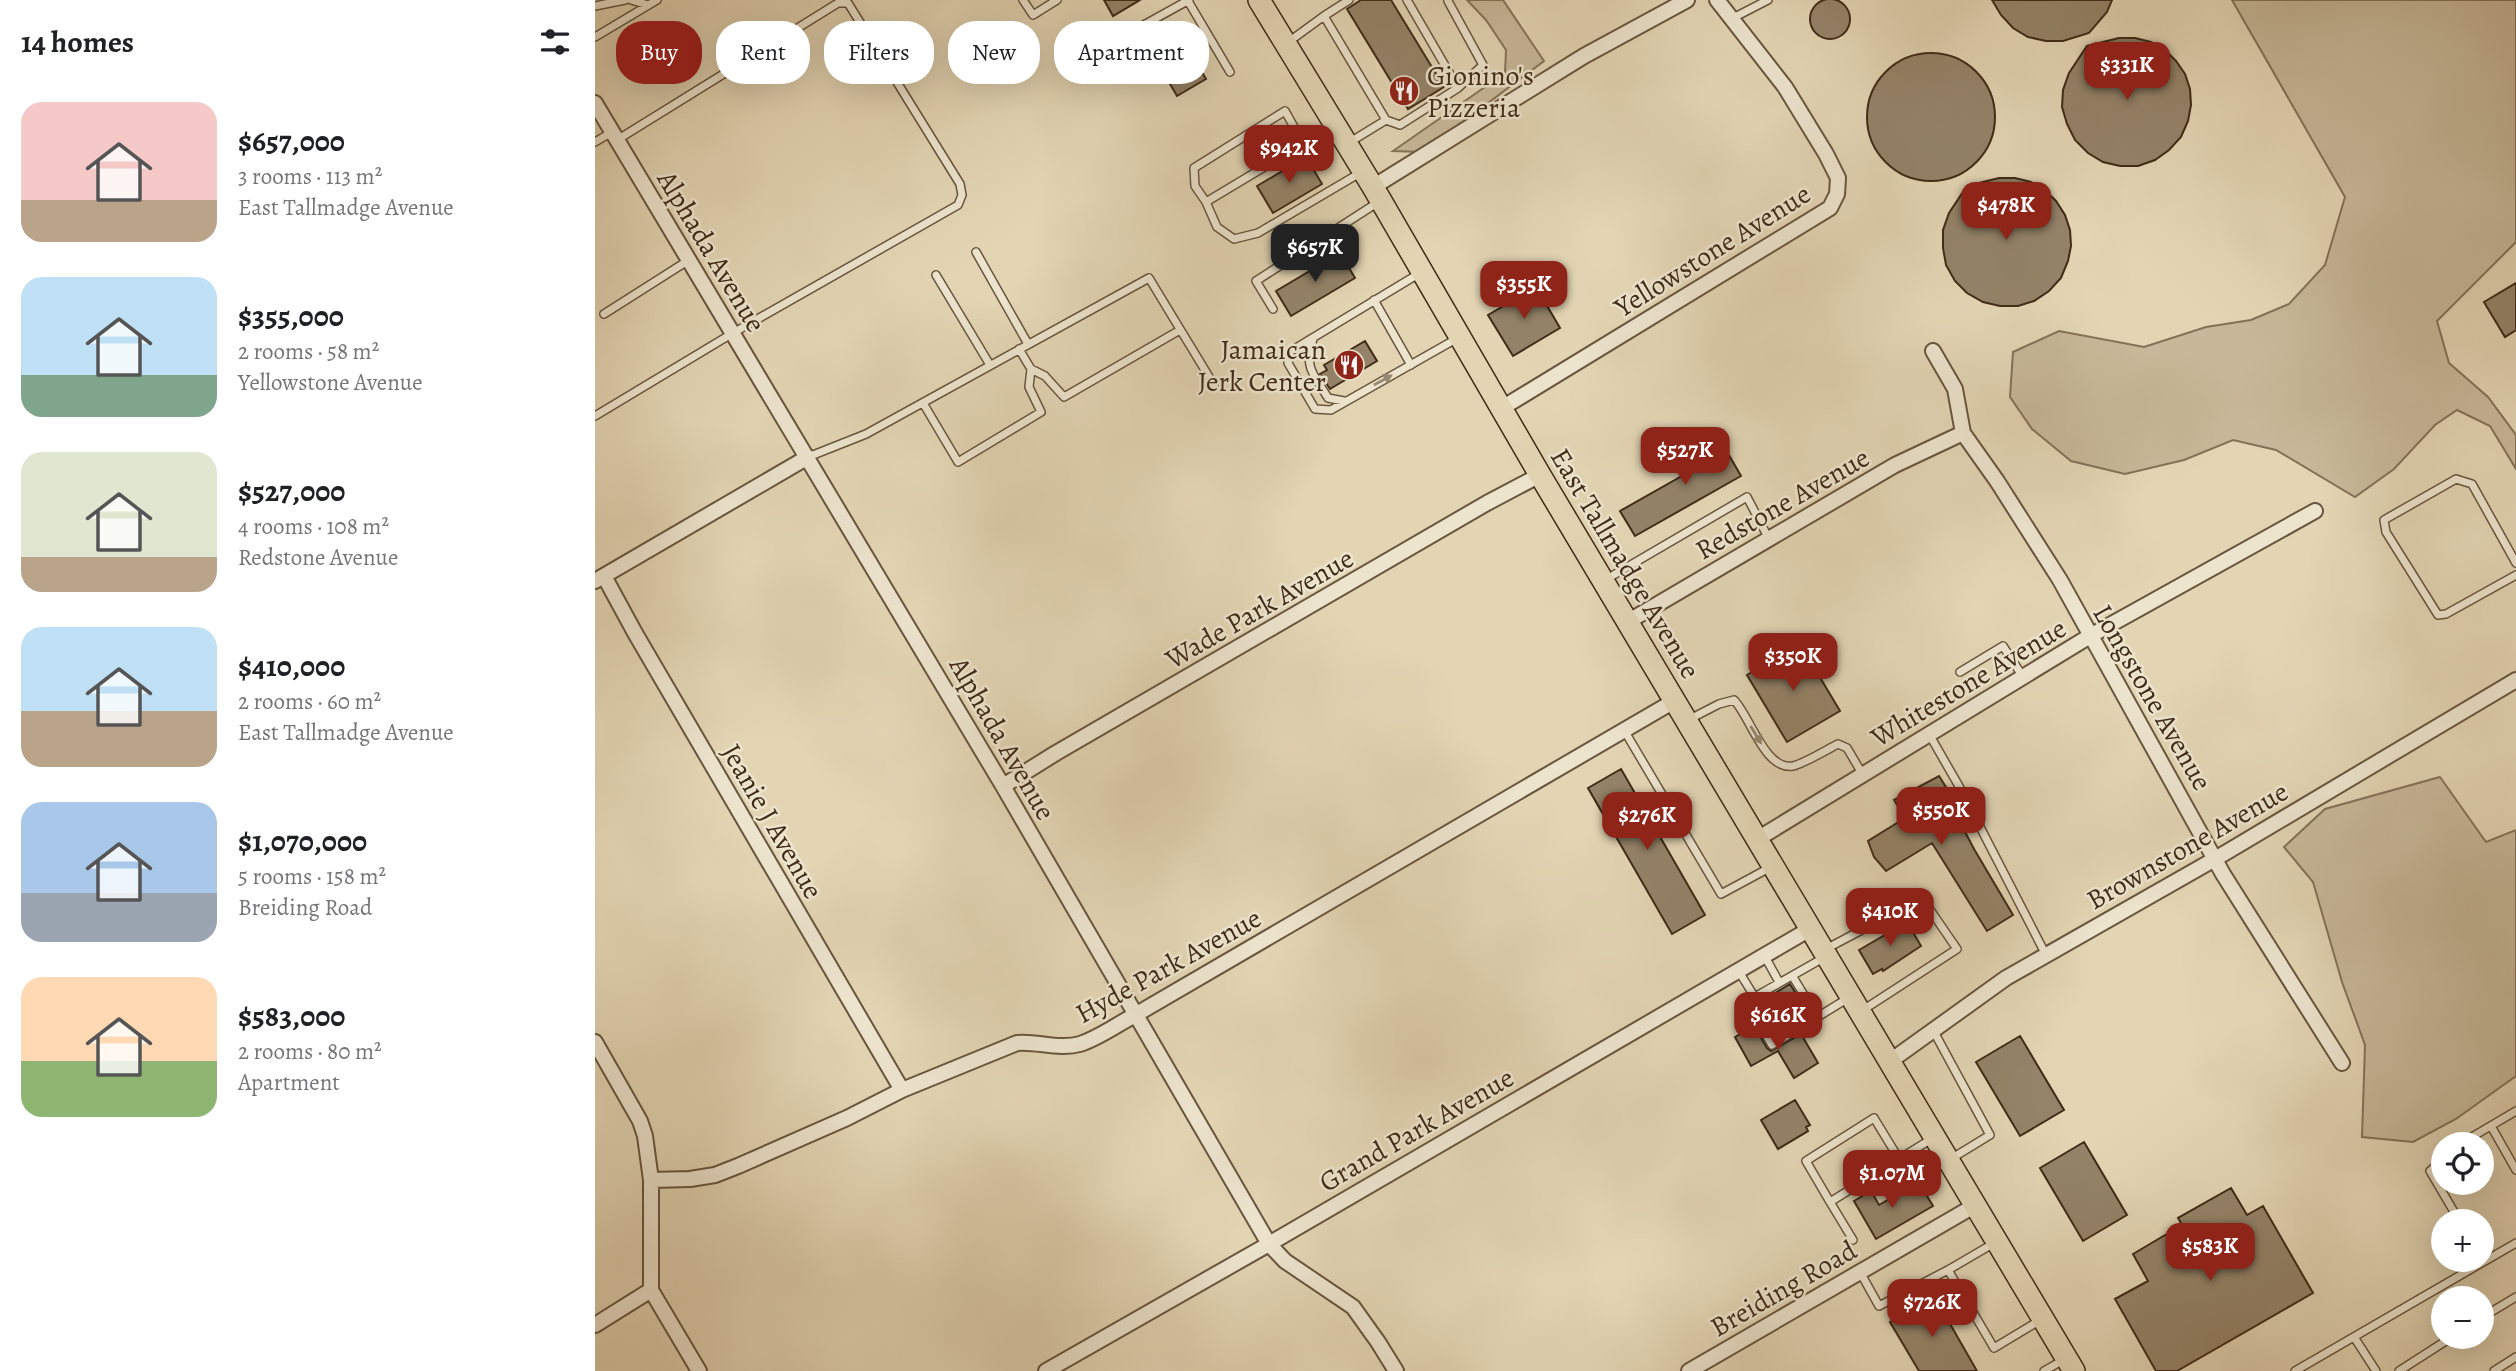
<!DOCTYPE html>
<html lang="en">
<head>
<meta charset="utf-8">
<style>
  :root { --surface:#fff; --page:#f2f2f2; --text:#202124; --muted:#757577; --accent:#8f2418 }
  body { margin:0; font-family:Alegreya,serif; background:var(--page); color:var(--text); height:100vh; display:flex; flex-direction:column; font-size:26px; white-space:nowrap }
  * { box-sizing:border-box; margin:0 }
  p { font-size:23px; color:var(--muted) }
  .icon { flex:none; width:38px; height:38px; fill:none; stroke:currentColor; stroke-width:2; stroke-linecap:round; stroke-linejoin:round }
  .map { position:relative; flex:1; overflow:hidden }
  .sheet { display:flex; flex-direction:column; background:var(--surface); width:595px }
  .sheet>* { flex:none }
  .guide { position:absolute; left:21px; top:21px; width:665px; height:63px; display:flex; gap:14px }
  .controls { position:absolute; left:1836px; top:1132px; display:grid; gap:14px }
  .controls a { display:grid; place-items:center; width:63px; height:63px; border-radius:50%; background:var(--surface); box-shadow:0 7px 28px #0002; font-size:35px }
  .price { position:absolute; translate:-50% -60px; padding:0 16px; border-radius:14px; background:var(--accent); color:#fff; font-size:23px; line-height:46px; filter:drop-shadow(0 2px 4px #0008) }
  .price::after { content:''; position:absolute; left:50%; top:42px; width:21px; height:16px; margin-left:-10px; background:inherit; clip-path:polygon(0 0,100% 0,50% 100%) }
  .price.current { background:#222; color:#fff }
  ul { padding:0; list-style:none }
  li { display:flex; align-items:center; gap:21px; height:175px; padding:0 21px }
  li span { display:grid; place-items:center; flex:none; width:196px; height:140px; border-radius:21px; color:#555 }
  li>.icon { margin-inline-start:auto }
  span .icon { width:84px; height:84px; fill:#fffc; stroke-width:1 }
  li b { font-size:30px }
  h2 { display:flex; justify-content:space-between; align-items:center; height:84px; padding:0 21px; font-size:30px }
  .pill { padding:0 24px; border-radius:28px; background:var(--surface); box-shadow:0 7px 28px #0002; font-size:24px; line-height:63px }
  .pill.current { background:var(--accent); color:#fff }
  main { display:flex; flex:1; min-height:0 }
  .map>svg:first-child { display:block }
  .green { fill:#c7b899; stroke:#837258; stroke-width:2 }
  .building { fill:#948369; stroke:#3f2b17; stroke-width:2 }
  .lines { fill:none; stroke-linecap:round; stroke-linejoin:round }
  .service-casing { stroke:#68563e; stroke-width:10 }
  .minor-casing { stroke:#68563e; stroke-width:18 }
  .primary-casing { stroke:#3f2b17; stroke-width:24 }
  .service { stroke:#ede4ce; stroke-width:7 }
  .minor { stroke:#ede4ce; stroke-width:14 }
  .primary { stroke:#e3d5b4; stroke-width:21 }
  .oneway { fill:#968872 }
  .labels { text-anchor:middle; stroke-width:5; stroke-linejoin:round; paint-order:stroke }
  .poi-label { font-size:28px; fill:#3f2b17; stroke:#ede4ce; text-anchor:start }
  .street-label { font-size:28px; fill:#3f2b17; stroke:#ede4ce }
</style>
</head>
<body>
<main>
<section class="sheet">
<h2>14 homes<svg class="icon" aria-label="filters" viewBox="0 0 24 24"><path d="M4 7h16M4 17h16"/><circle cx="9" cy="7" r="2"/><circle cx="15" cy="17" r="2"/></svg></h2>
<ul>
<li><span style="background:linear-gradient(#f6c9c9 70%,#b9a48a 0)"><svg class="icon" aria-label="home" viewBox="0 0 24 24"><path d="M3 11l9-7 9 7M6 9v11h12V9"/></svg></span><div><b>$657,000</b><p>3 rooms · 113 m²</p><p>East Tallmadge Avenue</p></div></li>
<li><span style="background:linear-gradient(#bfe0f5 70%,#7fa58c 0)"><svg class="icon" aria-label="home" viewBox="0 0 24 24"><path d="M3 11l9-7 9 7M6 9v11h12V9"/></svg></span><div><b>$355,000</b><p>2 rooms · 58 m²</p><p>Yellowstone Avenue</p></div></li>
<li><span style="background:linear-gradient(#dfe7d0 75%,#b9a48a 0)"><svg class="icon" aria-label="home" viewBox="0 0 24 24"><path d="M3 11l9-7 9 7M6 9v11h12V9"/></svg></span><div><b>$527,000</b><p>4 rooms · 108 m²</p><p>Redstone Avenue</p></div></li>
<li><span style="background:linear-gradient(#bfe0f5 60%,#b9a48a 0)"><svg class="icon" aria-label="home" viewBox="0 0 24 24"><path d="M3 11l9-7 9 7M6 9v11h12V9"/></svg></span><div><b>$410,000</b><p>2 rooms · 60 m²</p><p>East Tallmadge Avenue</p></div></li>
<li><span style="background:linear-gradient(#a9c7e8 65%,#9aa5b1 0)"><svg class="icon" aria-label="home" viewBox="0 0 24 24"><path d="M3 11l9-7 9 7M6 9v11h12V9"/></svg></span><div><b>$1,070,000</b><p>5 rooms · 158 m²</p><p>Breiding Road</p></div></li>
<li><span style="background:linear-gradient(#ffd9b3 60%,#8fb573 0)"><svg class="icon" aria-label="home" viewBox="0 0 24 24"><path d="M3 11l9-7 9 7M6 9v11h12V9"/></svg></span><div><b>$583,000</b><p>2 rooms · 80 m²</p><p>Apartment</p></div></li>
</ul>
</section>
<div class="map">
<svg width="1921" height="1371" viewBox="0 0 1921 1371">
  <rect width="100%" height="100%" fill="#e3d5b4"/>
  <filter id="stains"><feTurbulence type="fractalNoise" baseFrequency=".00286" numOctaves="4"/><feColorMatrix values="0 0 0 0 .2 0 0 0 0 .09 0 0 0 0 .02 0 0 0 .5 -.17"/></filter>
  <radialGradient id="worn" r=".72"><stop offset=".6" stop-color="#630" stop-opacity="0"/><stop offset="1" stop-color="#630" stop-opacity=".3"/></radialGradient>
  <!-- green -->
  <path class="green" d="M 872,0 L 908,0 L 949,61 L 828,152 L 798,151 L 910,73 L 911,50 L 891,20 Z
    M 1637,0 L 1921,0 L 1921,242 L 1842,321 L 1854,363 L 1893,397 L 1921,435 L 1921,469 L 1895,426 L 1862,410 L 1840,425 L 1799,469 L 1760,497 L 1681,450 L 1638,440 L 1589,460 L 1530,474 L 1476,461 L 1437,429 L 1415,397 L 1418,352 L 1464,331 L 1549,347 L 1611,327 L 1656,320 L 1694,304 L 1730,265 L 1750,197 Z
    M 1845,777 L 1891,842 L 1921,830 L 1921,1076 L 1861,1119 L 1818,1142 L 1767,1137 L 1770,1045 L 1747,982 L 1718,882 L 1689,847 L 1730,809 Z"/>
  <!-- building -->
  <path class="building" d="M1215 19a20 20 0 1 1 40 0a20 20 0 1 1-40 0Z
    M 509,0 L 545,0 L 518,16 Z
    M 766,0 L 796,0 L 849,87 L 813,109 L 752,9 Z
    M 1397,0 L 1517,0 L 1512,12 L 1494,33 L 1468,41 L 1451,41 L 1433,37 L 1418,28 L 1406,15 Z
    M 1524,38 L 1540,38 L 1556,42 L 1570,50 L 1581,61 L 1590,74 L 1595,89 L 1596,105 L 1593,121 L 1586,137 L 1574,150 L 1560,160 L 1543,166 L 1525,166 L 1508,162 L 1493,153 L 1480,140 L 1472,124 L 1467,107 L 1468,90 L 1474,73 L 1492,46 Z
    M 587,39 L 611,79 L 582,96 L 558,55 Z
    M1272 117a64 64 0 1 1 128 0a64 64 0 1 1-128 0Z
    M 711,157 L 727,184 L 678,213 L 662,186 Z
    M 1404,178 L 1420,178 L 1436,182 L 1450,190 L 1461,201 L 1470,215 L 1475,230 L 1476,246 L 1473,261 L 1466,278 L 1454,291 L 1439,301 L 1423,306 L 1405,306 L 1388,302 L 1372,293 L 1360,281 L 1351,265 L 1348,248 L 1348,230 L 1354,213 L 1372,186 Z
    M 745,253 L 760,278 L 696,316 L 681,291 Z
    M 1921,283 L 1921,330 L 1910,337 L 1889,302 Z
    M 941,287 L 965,328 L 918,356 L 893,315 Z
    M 770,341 L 782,361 L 735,389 L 725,374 L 732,370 L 729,365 Z
    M 1120,431 L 1146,476 L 1040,536 L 1025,511 L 1108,464 L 1097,445 Z
    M 1205,644 L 1245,711 L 1192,742 L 1152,675 Z
    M 1026,769 L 1110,915 L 1077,934 L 993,788 Z
    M 1344,776 L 1373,822 L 1367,826 L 1379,849 L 1418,915 L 1392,931 L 1337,843 L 1291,871 L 1279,857 L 1273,841 L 1310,818 L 1299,800 Z
    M 1312,922 L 1326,946 L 1288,971 L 1287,969 L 1278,974 L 1264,950 Z
    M 1195,984 L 1214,1015 L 1179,1037 L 1161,1005 Z
    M 1159,1026 L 1172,1048 L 1176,1051 L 1206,1034 L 1223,1063 L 1199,1078 L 1183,1051 L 1156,1066 L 1140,1037 Z
    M 1425,1036 L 1469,1110 L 1425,1136 L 1381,1062 Z
    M 1200,1100 L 1215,1125 L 1211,1127 L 1213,1131 L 1183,1149 L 1166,1120 Z
    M 1489,1142 L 1532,1215 L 1488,1241 L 1445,1168 Z
    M 1320,1184 L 1325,1193 L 1329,1191 L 1338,1206 L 1281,1239 L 1259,1201 L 1276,1191 L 1284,1205 Z
    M 1636,1188 L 1652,1215 L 1668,1206 L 1718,1293 L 1582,1371 L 1561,1371 L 1520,1299 L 1553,1281 L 1538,1254 L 1587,1225 L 1583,1218 Z
    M 1339,1296 L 1382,1371 L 1324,1371 L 1295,1322 Z"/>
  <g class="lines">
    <!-- service casing -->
    <g class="service-casing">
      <path id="service" d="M 36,0 L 53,5
        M 428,0 L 438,15 L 462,0
        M 593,1 L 635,72
        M 853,1 L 888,65 L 863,88
        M 0,6 L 30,0
        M 729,16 L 754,0
        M 1136,19 L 1173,0
        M 0,37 L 62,0
        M 692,43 L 729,16 L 791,120 L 755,142
        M 469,69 L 594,0
        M 791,120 L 805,125 L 863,88 L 812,0
        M 739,125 L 611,202 L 622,227 L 639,239 L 663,233 L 765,173
        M 0,142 L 17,132
        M 611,202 L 600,186 L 599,168 L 690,111 L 708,143
        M 381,252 L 433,344
        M 825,273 L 696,351 L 693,363 L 720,409 L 736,410 L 861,339
        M 341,275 L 395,365
        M 779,300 L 816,365
        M 678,309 L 661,281 L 785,201
        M 9,314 L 94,260
        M 718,339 C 709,369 718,373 733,398 L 749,401
        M 424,349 L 436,369 L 450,376 L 469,397 L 585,330
        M 328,403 L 363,462 L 446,412 L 434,387 L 436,369
        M 0,416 L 138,333 L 363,205 L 367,195 L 365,184 L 253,3 L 243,3 L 22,140
        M 213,457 L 271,434 L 554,278 L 619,385
        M 1921,563 L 1877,484 L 1861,479 L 1789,520 L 1791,532 L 1843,615 L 1851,614 L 1921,575
        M 1010,580 L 1152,497 L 1174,539
        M 1365,672 L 1408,646 L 1428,677
        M 1093,720 L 1124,704 L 1139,700 C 1155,716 1170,771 1198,766 C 1208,764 1233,749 1243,744 L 1252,748 L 1268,775
        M 1029,730 L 1126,894 L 1176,867
        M 1334,734 L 1365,788 L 1451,955
        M 1229,950 L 1327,898 L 1362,949 L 1268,1010
        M 1169,955 L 1184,982
        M 1230,957 L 1151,1002 L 1177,1045 L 1255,997
        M 1143,970 L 1159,996
        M 1198,977 L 1223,1018
        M 1338,1030 L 1395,1135 L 1354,1160
        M 1896,1126 L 1921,1170
        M 1865,1144 L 1921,1111
        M 1848,1159 L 1835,1171 L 1865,1222
        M 1235,1202 L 1211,1161 L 1279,1118 L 1304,1159
        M 1258,1240 L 1235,1202 L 1338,1138
        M 1401,1242 L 1353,1270 L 1399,1348 L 1447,1319
        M 1265,1272 L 1284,1306 L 1353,1270
        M 1886,1318 L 1921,1297
        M 1759,1337 L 1781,1371
        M 1449,1371 L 1470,1359
        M 1700,1371 L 1921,1243
        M 1804,1371 L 1857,1337
        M 1899,1371 L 1921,1357"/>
    </g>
    <!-- minor casing -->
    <g class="minor-casing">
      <path id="minor" d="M 0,103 L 408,786 L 674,1244 L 690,1261 L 758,1307 L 783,1342 L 801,1371
        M 778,187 L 989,56 L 1092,0
        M 1338,351 L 1360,389 L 1368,433 L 1402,481 L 1465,580 L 1628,874 L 1747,1063
        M 907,408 L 1235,208 L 1242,194 L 1243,178 L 1231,154 L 1190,87 L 1122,0
        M 9,576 L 40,633 L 307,1090
        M 0,581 L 213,457
        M 1034,621 L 1300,465 L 1368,433
        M 408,786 L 461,753 L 892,503 L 945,475
        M 1164,838 L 1495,636 L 1720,511
        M 0,1042 L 45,1121 L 50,1136 L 56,1180 L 56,1290 L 104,1371
        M 1294,1062 L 1411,978 L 1620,859 L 1921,680
        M 56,1180 L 95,1179 L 120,1175 L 143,1166 L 252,1118 L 307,1090 L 422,1043 C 442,1041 465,1050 485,1044 C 504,1038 523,1024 540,1015 L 1081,700
        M 0,1325 L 56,1290
        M 451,1371 L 674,1244 L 1215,929
        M 1094,1371 L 1379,1206"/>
    </g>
    <!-- primary casing -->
    <g class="primary-casing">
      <path id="primary" d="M 664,0 L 778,187 L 945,475 L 1479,1371"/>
    </g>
    <!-- service -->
    <use href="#service" class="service"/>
    <!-- minor -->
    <use href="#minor" class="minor"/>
    <!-- primary -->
    <use href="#primary" class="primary"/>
  </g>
  <!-- one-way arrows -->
  <defs><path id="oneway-solid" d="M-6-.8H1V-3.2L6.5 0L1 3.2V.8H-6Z" transform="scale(1.75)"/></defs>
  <g class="oneway">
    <use href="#oneway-solid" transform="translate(788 380) rotate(-29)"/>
    <use href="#oneway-solid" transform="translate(1161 735) rotate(59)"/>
  </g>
  <!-- icons -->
  <defs>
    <g id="restaurant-disc" transform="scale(1.575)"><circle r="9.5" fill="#8f2418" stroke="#ede4ce"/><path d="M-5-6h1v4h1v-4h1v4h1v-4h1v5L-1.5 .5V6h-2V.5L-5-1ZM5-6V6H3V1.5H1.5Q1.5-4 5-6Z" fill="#fff"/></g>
  </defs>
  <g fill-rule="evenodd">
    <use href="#restaurant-disc" x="809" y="91"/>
    <use href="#restaurant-disc" x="754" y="365"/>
  </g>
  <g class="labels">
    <!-- poi labels -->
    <g class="poi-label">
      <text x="832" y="85">Gionino's<tspan x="832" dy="32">Pizzeria</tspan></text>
      <text x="731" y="359" text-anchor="end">Jamaican<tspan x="731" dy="32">Jerk Center</tspan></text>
    </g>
    <!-- street labels -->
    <g class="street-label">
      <text transform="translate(1117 250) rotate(-32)" y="10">Yellowstone Avenue</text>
      <text transform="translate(117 251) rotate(59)" y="10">Alphada Avenue</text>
      <text transform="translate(1187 503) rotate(-30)" y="10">Redstone Avenue</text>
      <text transform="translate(1031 563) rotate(59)" y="10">East Tallmadge Avenue</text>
      <text transform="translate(664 608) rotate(-30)" y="10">Wade Park Avenue</text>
      <text transform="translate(1373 682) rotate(-31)" y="10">Whitestone Avenue</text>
      <text transform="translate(1558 697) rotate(60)" y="10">Longstone Avenue</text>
      <text transform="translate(408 738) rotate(60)" y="10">Alphada Avenue</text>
      <text transform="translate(178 821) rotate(60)" y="10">Jeanie J Avenue</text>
      <text transform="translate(1592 845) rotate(-30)" y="10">Brownstone Avenue</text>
      <text transform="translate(573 965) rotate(-29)" y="10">Hyde Park Avenue</text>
      <text transform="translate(821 1129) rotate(-30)" y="10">Grand Park Avenue</text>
      <text transform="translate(1188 1288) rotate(-30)" y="10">Breiding Road</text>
    </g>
  </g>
  <rect width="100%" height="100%" filter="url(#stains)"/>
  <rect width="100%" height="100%" fill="url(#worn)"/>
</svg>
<div class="controls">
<a><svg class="icon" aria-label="locate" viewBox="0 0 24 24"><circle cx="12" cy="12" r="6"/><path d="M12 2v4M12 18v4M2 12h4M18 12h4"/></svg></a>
<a>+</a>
<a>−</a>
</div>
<b class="price" style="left:1532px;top:102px">$331K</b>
<b class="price" style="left:694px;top:185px">$942K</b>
<b class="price" style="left:1411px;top:242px">$478K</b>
<b class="price current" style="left:720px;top:284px">$657K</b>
<b class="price" style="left:929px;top:321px">$355K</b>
<b class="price" style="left:1090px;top:487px">$527K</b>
<b class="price" style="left:1198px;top:693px">$350K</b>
<b class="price" style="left:1346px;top:847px">$550K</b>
<b class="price" style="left:1052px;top:852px">$276K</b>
<b class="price" style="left:1295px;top:948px">$410K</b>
<b class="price" style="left:1183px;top:1052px">$616K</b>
<b class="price" style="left:1297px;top:1210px">$1.07M</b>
<b class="price" style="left:1615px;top:1283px">$583K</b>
<b class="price" style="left:1337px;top:1339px">$726K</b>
<div class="guide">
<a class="pill current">Buy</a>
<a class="pill">Rent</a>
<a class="pill">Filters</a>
<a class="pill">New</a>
<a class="pill">Apartment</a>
</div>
</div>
</main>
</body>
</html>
